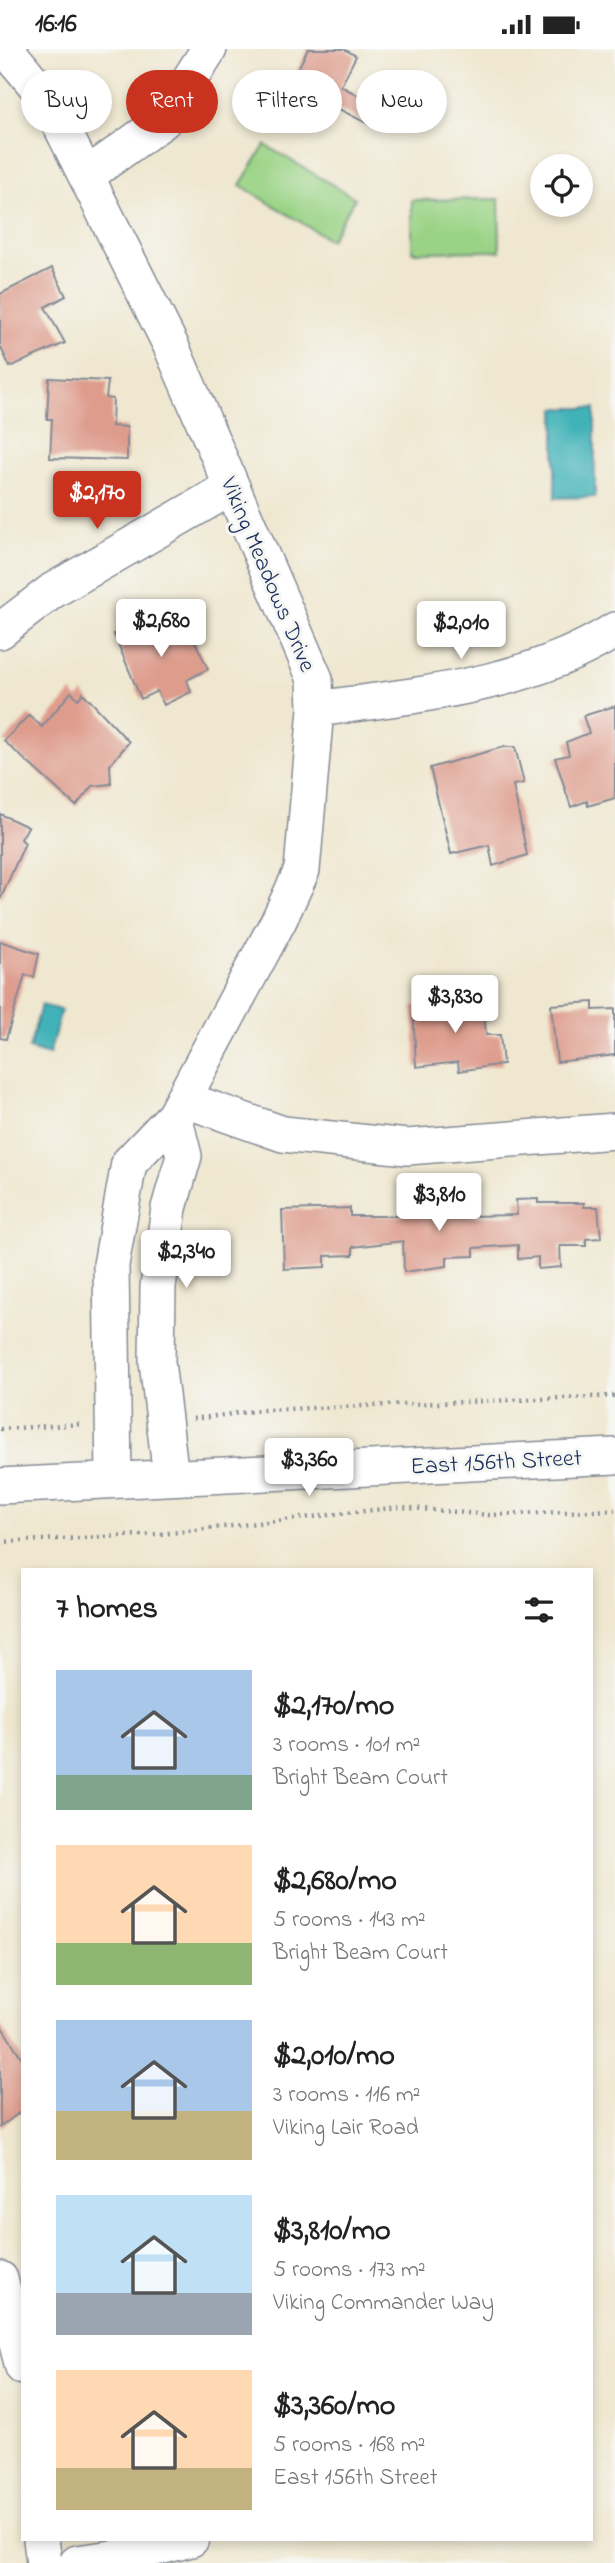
<!DOCTYPE html>
<html lang="en">
<head>
<meta charset="utf-8">
<style>
  :root { --surface:#fff; --page:#f2f2f2; --text:#222; --muted:#767676; --accent:#c8321e }
  body { margin:0; font-family:"Indie Flower",sans-serif; background:var(--page); color:var(--text); height:100vh; display:flex; flex-direction:column; font-size:26px; white-space:nowrap }
  * { box-sizing:border-box; margin:0 }
  p { font-size:23px; color:var(--muted) }
  .icon { flex:none; width:38px; height:38px; fill:none; stroke:currentColor; stroke-width:2; stroke-linecap:round; stroke-linejoin:round }
  .map { position:relative; flex:1; overflow:hidden }
  .sheet { position:absolute; left:21px; top:1519px; width:572px; height:973px; display:flex; flex-direction:column; background:var(--surface); border-radius:0px; box-shadow:0 4px 10px #0003 }
  .sheet>* { flex:none }
  .guide { position:absolute; left:21px; top:21px; width:574px; height:63px; display:flex; gap:14px }
  .buttons { position:absolute; left:530px; top:105px; display:grid; gap:14px }
  .buttons a { display:grid; place-items:center; width:63px; height:63px; border-radius:50%; background:var(--surface); box-shadow:0 4px 10px #0003; font-size:35px }
  .price { position:absolute; translate:-50% -60px; padding:0 16px; border-radius:7px; background:#fff; color:#222; font-size:23px; line-height:46px; filter:drop-shadow(0 2px 4px #0008) }
  .price::after { content:''; position:absolute; left:50%; top:42px; width:21px; height:16px; margin-left:-10px; background:inherit; clip-path:polygon(0 0,100% 0,50% 100%) }
  .price.active { background:var(--accent); color:#fff }
  ul { padding:0; list-style:none }
  li { display:flex; align-items:center; gap:21px; height:175px; padding:0 35px }
  li span { display:grid; place-items:center; flex:none; width:196px; height:140px; border-radius:0px; color:#555 }
  li>.icon { margin-inline-start:auto }
  span .icon { width:84px; height:84px; fill:#fffc; stroke-width:1 }
  li b { font-size:30px }
  h2 { display:flex; justify-content:space-between; align-items:center; height:84px; padding:0 35px; font-size:30px }
  .pill { padding:0 24px; border-radius:32px; background:var(--surface); box-shadow:0 4px 10px #0003; font-size:24px; line-height:63px }
  .pill.active { background:var(--accent); color:#fff }
  .status { display:flex; justify-content:space-between; align-items:center; height:49px; padding:0 35px; background:var(--surface); direction:ltr }
  .status svg { height:19px; fill:currentColor }
  .map>svg:first-child { display:block }
  .green { fill:#9ad385; stroke:#5a8172; stroke-width:2 }
  .water { fill:#41b2b8; stroke:#2e708b; stroke-width:2 }
  .building { fill:#de9c8d }
  .lines { fill:none; stroke-linecap:round; stroke-linejoin:round }
  .minor-casing { stroke:#858b96; stroke-width:38 }
  .path { stroke:#858b96; stroke-width:4.5; stroke-dasharray:2 5; stroke-linecap:butt }
  .minor { stroke:#fff; stroke-width:35 }
  .labels { text-anchor:middle; stroke-width:6; stroke-linejoin:round; paint-order:stroke }
  .street-label { font-size:24px; fill:#1b2f5e; stroke:#f6f6f2 }
</style>
</head>
<body>
<div class="status"><b>16:16</b><svg viewBox="0 0 49 12"><path d="M0 12V9h3v3zM5 12V6h3v6zM10 12V3h3v9zM15 12V0h3v12zM26 1h20v11H26zM47 4h2v5h-2z"/></svg></div>
<div class="map">
<svg width="615" height="2514" viewBox="0 0 615 2514">
  <rect width="100%" height="100%" fill="#f6f6f2"/>
  <filter id="ink" filterUnits="userSpaceOnUse"><feTurbulence type="fractalNoise" baseFrequency=".0143" numOctaves="2"/><feDisplacementMap in="SourceGraphic" scale="14" xChannelSelector="R" yChannelSelector="G"/><feConvolveMatrix kernelMatrix="1 2 1 2 8 2 1 2 1" color-interpolation-filters="sRGB"/></filter>
  <filter id="wash" filterUnits="userSpaceOnUse"><feTurbulence type="fractalNoise" baseFrequency=".00686" numOctaves="4" result="noise"/><feDisplacementMap in="SourceGraphic" scale="28" xChannelSelector="R" yChannelSelector="G"/><feGaussianBlur stdDeviation="1.57" result="paint"/><feColorMatrix in="noise" values="0 0 0 0 0 0 0 0 0 0 0 0 0 0 0 0 0 1.4 0 .05"/><feComposite in="paint" operator="in"/></filter>
  <g filter="url(#wash)">
    <rect width="100%" height="100%" fill="#efe7cf"/>
    <!-- green -->
    <path class="green" d="M 265,96 L 355,149 L 330,191 L 240,136 Z
      M 499,150 L 500,202 L 412,203 L 412,151 Z"/>
    <!-- water -->
    <path class="water" d="M 555,359 L 595,359 L 595,448 L 555,449 Z
      M 41,956 L 61,961 L 49,1006 L 29,1000 Z"/>
    <g id="blocks">
      <!-- building -->
      <path class="building" d="M 308,0 L 344,0 L 356,7 L 341,37 L 381,59 L 372,77 L 290,35 Z
        M 52,219 L 66,247 L 45,258 L 65,294 L 10,318 L 0,297 L 0,245 Z
        M 49,329 L 108,332 L 106,349 L 113,350 L 112,377 L 127,378 L 127,411 L 50,409 L 52,370 L 47,370 Z
        M 183,567 L 208,620 L 187,631 L 191,643 L 164,656 L 157,642 L 141,650 L 114,585 L 145,571 L 151,583 Z
        M 71,643 L 78,650 L 83,644 L 129,693 L 110,716 L 111,735 L 92,737 L 76,757 L 4,692 L 29,666 L 42,678 Z
        M 615,657 L 615,749 L 588,757 L 587,752 L 571,758 L 555,709 L 569,706 L 566,693 L 589,684 L 583,667 Z
        M 503,698 L 515,698 L 524,734 L 513,736 L 527,806 L 493,817 L 489,796 L 451,805 L 430,719 Z
        M 0,765 L 28,778 L 21,790 L 25,794 L 0,851 Z
        M 0,892 L 39,905 L 34,928 L 25,926 L 6,990 L 0,989 Z
        M 459,949 L 459,954 L 483,951 L 486,986 L 500,986 L 503,1015 L 459,1022 L 458,1013 L 416,1018 L 413,957 L 430,956 L 429,951 Z
        M 593,953 L 593,961 L 615,960 L 615,1006 L 557,1013 L 551,956 Z
        M 538,1150 L 538,1154 L 584,1154 L 584,1158 L 598,1158 L 601,1189 L 586,1190 L 586,1197 L 560,1197 L 561,1218 L 538,1220 L 538,1208 L 518,1210 L 518,1196 L 474,1199 L 474,1207 L 447,1208 L 447,1217 L 404,1223 L 403,1192 L 353,1198 L 353,1206 L 325,1207 L 325,1218 L 284,1220 L 282,1161 L 350,1159 L 350,1167 L 402,1167 L 402,1160 L 427,1159 L 471,1160 L 471,1167 L 517,1166 L 516,1151 Z
        M 0,1975 L 23,2011 L 23,2061 L 0,2078 Z"/>
    </g>
  </g>
  <g filter="url(#ink)">
    <use href="#blocks" fill-opacity="0" stroke="#858b96" stroke-width="2"/>
    <g class="lines">
      <!-- minor casing -->
      <g class="minor-casing">
        <path id="minor" d="M 6,0 L 48,51 L 171,297 L 315,630 L 316,660 L 302,821 L 279,871 L 174,1067 L 129,1114 L 111,1216 L 114,1430
          M 86,127 L 163,72 L 209,0
          M 0,582 L 52,542 L 232,438
          M 316,660 C 417,646 528,637 615,581
          M 183,1050 L 283,1085 L 407,1098 L 615,1082
          M 171,1428 L 157,1313 L 158,1238 L 169,1159 L 184,1107 L 174,1067
          M 0,1437 L 615,1407
          M 0,2230 L 23,2318
          M 41,2490 L 44,2514
          M 77,2514 L 119,2508 L 191,2490"/>
      </g>
      <!-- path -->
      <path class="path" d="M 193,1370 L 262,1361 L 615,1347
        M 0,1380 L 83,1375
        M 0,1493 L 161,1485 L 400,1458 L 489,1466 L 615,1461"/>
      <!-- minor -->
      <use href="#minor" class="minor"/>
    </g>
  </g>
  <g class="labels">
    <!-- street labels -->
    <g class="street-label">
      <text transform="translate(269 525) rotate(67)" y="8">Viking Meadows Drive</text>
      <text transform="translate(496 1412) rotate(-3)" y="8">East 156th Street</text>
    </g>
  </g>
</svg>
<div class="buttons">
<a><svg class="icon" aria-label="locate" viewBox="0 0 24 24"><circle cx="12" cy="12" r="6"/><path d="M12 2v4M12 18v4M2 12h4M18 12h4"/></svg></a>
</div>
<b class="price active" style="left:97px;top:482px">$2,170</b>
<b class="price" style="left:161px;top:610px">$2,680</b>
<b class="price" style="left:461px;top:612px">$2,010</b>
<b class="price" style="left:455px;top:986px">$3,830</b>
<b class="price" style="left:439px;top:1184px">$3,810</b>
<b class="price" style="left:186px;top:1241px">$2,340</b>
<b class="price" style="left:309px;top:1449px">$3,360</b>
<div class="guide">
<a class="pill">Buy</a>
<a class="pill active">Rent</a>
<a class="pill">Filters</a>
<a class="pill">New</a>
</div>
<section class="sheet">
<h2>7 homes<svg class="icon" aria-label="filters" viewBox="0 0 24 24"><path d="M4 7h16M4 17h16"/><circle cx="9" cy="7" r="2"/><circle cx="15" cy="17" r="2"/></svg></h2>
<ul>
<li><span style="background:linear-gradient(#a9c7e8 75%,#7fa58c 0)"><svg class="icon" aria-label="home" viewBox="0 0 24 24"><path d="M3 11l9-7 9 7M6 9v11h12V9"/></svg></span><div><b>$2,170/mo</b><p>3 rooms · 101 m²</p><p>Bright Beam Court</p></div></li>
<li><span style="background:linear-gradient(#ffd9b3 70%,#8fb573 0)"><svg class="icon" aria-label="home" viewBox="0 0 24 24"><path d="M3 11l9-7 9 7M6 9v11h12V9"/></svg></span><div><b>$2,680/mo</b><p>5 rooms · 143 m²</p><p>Bright Beam Court</p></div></li>
<li><span style="background:linear-gradient(#a9c7e8 65%,#c2b280 0)"><svg class="icon" aria-label="home" viewBox="0 0 24 24"><path d="M3 11l9-7 9 7M6 9v11h12V9"/></svg></span><div><b>$2,010/mo</b><p>3 rooms · 116 m²</p><p>Viking Lair Road</p></div></li>
<li><span style="background:linear-gradient(#bfe0f5 70%,#9aa5b1 0)"><svg class="icon" aria-label="home" viewBox="0 0 24 24"><path d="M3 11l9-7 9 7M6 9v11h12V9"/></svg></span><div><b>$3,810/mo</b><p>5 rooms · 173 m²</p><p>Viking Commander Way</p></div></li>
<li><span style="background:linear-gradient(#ffd9b3 70%,#c2b280 0)"><svg class="icon" aria-label="home" viewBox="0 0 24 24"><path d="M3 11l9-7 9 7M6 9v11h12V9"/></svg></span><div><b>$3,360/mo</b><p>5 rooms · 168 m²</p><p>East 156th Street</p></div></li>
</ul>
</section>
</div>
</body>
</html>
